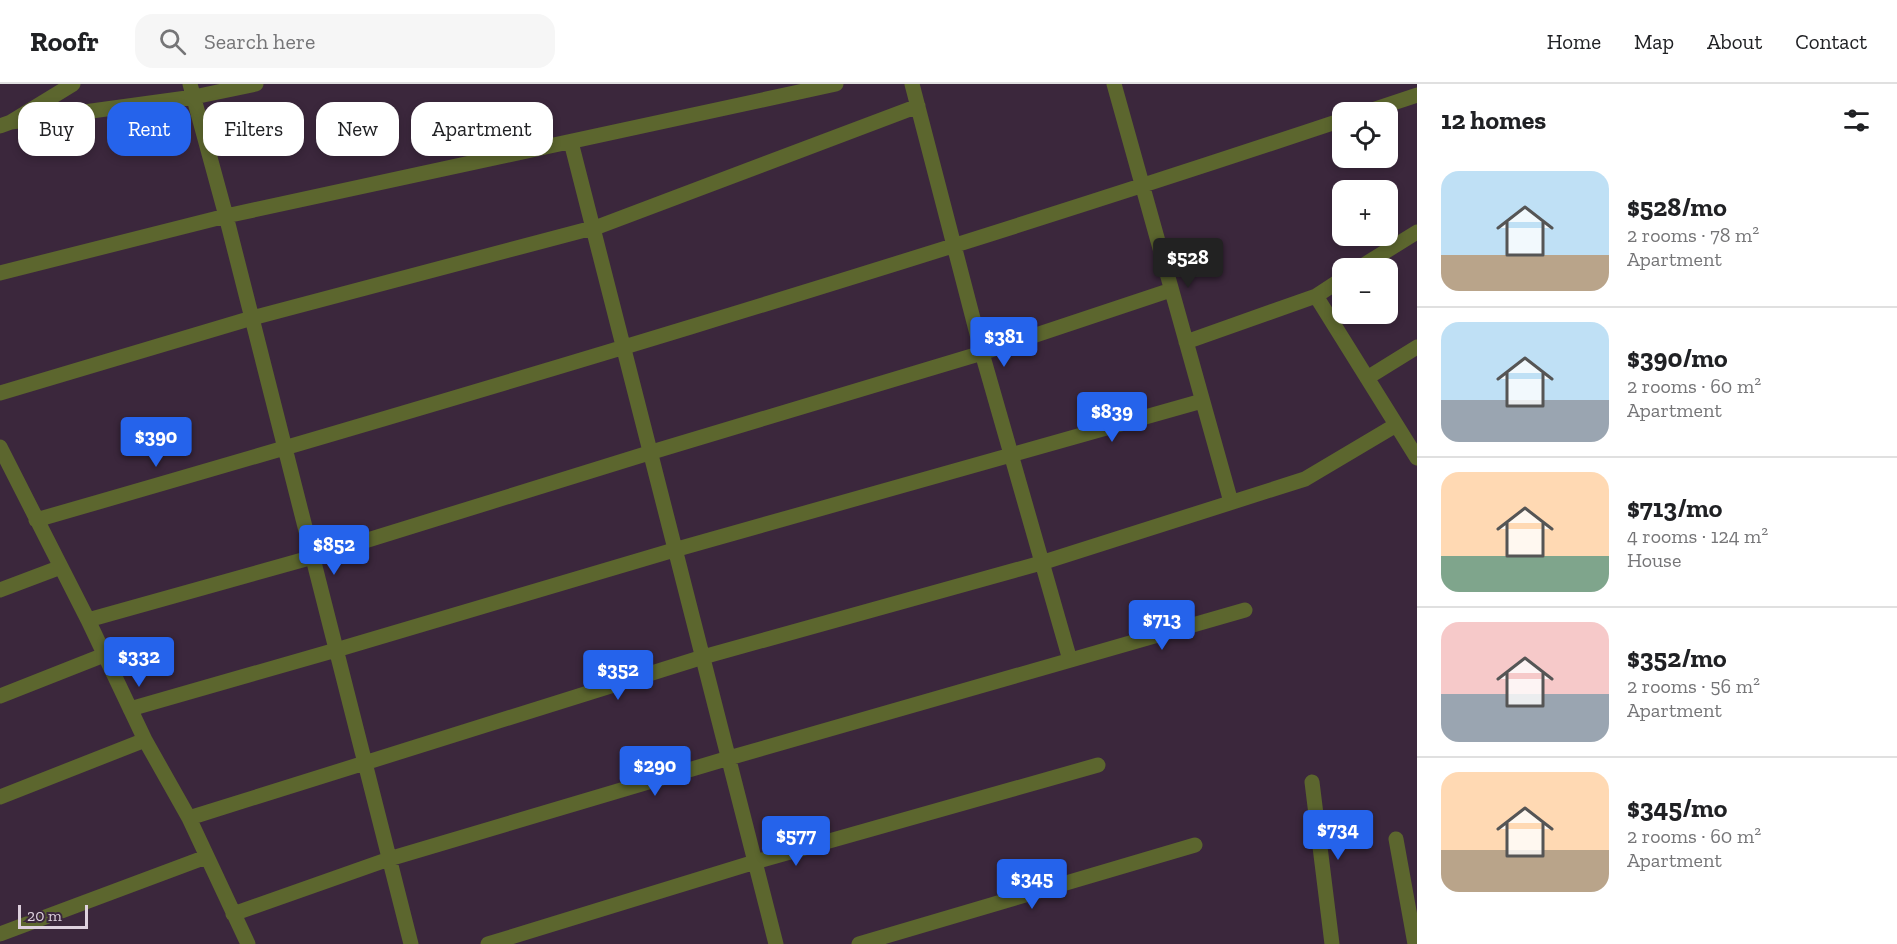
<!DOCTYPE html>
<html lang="en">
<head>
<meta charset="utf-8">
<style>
  :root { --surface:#fff; --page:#f6f6f6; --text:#202124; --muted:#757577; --line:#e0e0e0; --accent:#2563eb }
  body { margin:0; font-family:"Zilla Slab",serif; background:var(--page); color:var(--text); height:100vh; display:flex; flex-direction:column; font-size:22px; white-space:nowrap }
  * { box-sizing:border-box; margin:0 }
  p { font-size:20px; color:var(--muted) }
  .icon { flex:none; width:33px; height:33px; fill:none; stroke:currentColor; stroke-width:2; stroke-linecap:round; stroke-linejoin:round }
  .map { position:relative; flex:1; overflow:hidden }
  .details { display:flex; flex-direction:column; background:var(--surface); width:480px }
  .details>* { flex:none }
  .guide { position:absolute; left:18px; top:18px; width:570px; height:54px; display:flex; gap:12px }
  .fabs { position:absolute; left:1332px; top:18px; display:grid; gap:12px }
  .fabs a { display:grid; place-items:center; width:66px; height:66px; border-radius:12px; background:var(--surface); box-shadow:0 3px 9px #0003; font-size:30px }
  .scale { position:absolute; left:18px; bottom:15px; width:70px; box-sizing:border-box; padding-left:6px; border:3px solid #ded1de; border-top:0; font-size:16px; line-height:21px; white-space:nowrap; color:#ded1de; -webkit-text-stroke:4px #3b273c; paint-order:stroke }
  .price { position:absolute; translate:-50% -51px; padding:0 14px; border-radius:6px; background:var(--accent); color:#fff; font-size:20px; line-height:39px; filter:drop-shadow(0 2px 3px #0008) }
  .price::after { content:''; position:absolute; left:50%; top:36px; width:18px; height:14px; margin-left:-9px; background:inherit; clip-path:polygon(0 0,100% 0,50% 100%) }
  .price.active { background:#222; color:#fff }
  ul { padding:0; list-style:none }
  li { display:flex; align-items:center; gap:18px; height:150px; padding:0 24px }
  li+li { border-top:2px solid var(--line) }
  li span { display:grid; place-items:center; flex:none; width:168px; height:120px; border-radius:18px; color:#555 }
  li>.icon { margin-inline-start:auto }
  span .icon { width:72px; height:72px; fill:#fffc; stroke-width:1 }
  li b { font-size:26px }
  h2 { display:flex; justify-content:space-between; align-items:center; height:72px; padding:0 24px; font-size:26px }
  .pill { padding:0 21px; border-radius:18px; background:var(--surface); box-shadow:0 3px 9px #0003; font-size:21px; line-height:54px }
  .pill.active { background:var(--accent); color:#fff }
  header { display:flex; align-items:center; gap:36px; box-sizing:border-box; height:84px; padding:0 30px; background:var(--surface); border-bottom:2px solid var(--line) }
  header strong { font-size:28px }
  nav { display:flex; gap:33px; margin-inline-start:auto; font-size:21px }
  .search { width:420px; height:54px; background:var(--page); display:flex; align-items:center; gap:15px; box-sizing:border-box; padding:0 21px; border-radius:18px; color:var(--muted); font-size:22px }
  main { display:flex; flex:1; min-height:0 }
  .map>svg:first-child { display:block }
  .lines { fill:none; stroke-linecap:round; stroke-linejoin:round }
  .minor { stroke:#5c662e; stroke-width:15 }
</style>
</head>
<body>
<header>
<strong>Roofr</strong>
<div class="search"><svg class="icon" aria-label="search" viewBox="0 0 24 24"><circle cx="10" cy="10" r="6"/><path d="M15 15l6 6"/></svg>Search here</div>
<nav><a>Home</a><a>Map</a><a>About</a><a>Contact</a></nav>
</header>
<main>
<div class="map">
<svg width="1417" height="860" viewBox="0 0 1417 860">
  <rect width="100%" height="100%" fill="#3b273c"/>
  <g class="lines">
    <!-- minor -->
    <path class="minor" d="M 190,0 L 226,132 L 411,860
      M 912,0 L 982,269 L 1070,576
      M 1114,0 L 1231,418
      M 1366,28 L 1417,11
      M 11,38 L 194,13 L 256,0
      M 0,42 L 11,38 L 73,0
      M 571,58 L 776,860
      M 1359,184 L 1417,148
      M 0,189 L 226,132 L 836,0
      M 1316,212 L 1417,374
      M 1186,258 L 1316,212 L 1342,195
      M 1367,294 L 1417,263
      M 0,309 L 252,234 L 600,142 L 918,22
      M 0,363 L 88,536 L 145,656 L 189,734 L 248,860
      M 36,436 C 474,310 910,180 1342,36
      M 0,506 L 61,483
      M 88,536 L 313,473 L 652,368 L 982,269 L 1171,206
      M 0,612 L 104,571
      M 130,625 L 336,566 L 674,466 L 1202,317
      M 1312,698 L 1332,860
      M 0,713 L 145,656
      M 189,734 L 703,573 L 1041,479 L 1305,395 L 1396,341
      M 1396,755 L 1415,860
      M 233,830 L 389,775 L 729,674 L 1245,526
      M 0,850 L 206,773
      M 488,860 L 755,778 L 1098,681
      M 859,860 L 1195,761"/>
  </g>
</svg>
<div class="fabs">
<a><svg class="icon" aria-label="locate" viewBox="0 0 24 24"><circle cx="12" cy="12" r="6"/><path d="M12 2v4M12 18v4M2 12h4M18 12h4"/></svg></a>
<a>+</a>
<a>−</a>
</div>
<div class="scale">20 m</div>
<b class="price active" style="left:1188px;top:205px">$528</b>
<b class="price" style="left:1004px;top:284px">$381</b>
<b class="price" style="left:1112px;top:359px">$839</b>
<b class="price" style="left:156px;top:384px">$390</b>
<b class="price" style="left:334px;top:492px">$852</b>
<b class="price" style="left:1162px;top:567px">$713</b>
<b class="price" style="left:139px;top:604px">$332</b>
<b class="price" style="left:618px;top:617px">$352</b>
<b class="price" style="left:655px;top:713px">$290</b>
<b class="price" style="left:1338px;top:777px">$734</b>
<b class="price" style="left:796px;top:783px">$577</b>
<b class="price" style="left:1032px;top:826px">$345</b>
<div class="guide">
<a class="pill">Buy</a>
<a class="pill active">Rent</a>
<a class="pill">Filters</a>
<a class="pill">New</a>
<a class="pill">Apartment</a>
</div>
</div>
<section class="details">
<h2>12 homes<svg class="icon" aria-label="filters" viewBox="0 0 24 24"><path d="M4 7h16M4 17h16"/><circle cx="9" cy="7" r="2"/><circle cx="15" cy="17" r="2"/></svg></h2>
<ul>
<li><span style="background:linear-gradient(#bfe0f5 70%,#b9a48a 0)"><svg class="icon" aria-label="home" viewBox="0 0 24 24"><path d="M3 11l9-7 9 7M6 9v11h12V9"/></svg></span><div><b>$528/mo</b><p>2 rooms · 78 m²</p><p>Apartment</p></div></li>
<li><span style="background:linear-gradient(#bfe0f5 65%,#9aa5b1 0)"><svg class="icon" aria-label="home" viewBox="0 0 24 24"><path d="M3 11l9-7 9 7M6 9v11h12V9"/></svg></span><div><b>$390/mo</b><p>2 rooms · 60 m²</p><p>Apartment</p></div></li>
<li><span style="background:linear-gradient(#ffd9b3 70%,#7fa58c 0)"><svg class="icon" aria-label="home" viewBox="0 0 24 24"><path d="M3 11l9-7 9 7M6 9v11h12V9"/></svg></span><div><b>$713/mo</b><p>4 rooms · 124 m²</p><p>House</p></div></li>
<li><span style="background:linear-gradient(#f6c9c9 60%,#9aa5b1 0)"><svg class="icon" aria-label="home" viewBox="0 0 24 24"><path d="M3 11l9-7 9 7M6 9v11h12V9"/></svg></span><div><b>$352/mo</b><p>2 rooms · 56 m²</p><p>Apartment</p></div></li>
<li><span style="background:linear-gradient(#ffd9b3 65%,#b9a48a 0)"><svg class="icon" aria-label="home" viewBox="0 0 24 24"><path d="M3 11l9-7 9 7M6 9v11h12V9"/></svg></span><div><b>$345/mo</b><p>2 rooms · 60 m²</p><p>Apartment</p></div></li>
</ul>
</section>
</main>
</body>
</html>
